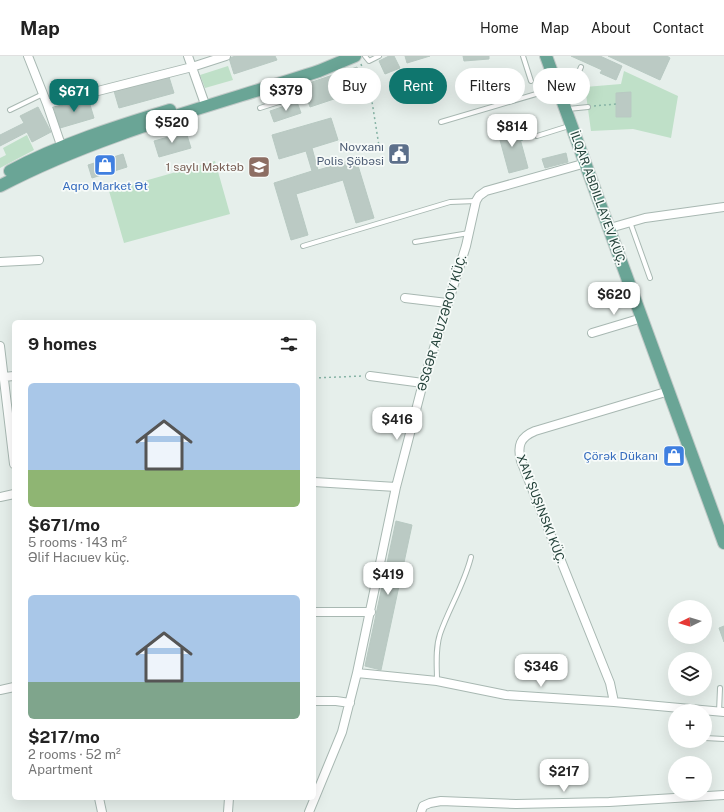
<!DOCTYPE html>
<html lang="en">
<head>
<meta charset="utf-8">
<style>
  :root { --surface:#fff; --page:#f2f2f2; --text:#222; --muted:#767676; --line:#e0e0e0; --accent:#0f766e }
  body { margin:0; font-family:"Public Sans",sans-serif; background:var(--page); color:var(--text); height:100vh; display:flex; flex-direction:column; font-size:15px; white-space:nowrap }
  * { box-sizing:border-box; margin:0 }
  p { font-size:13px; color:var(--muted) }
  .icon { flex:none; width:22px; height:22px; fill:none; stroke:currentColor; stroke-width:2; stroke-linecap:round; stroke-linejoin:round }
  .map { position:relative; flex:1; overflow:hidden }
  .panel { position:absolute; left:12px; top:264px; width:304px; height:480px; display:flex; flex-direction:column; background:var(--surface); border-radius:6px; box-shadow:0 4px 16px #0002 }
  .panel>* { flex:none }
  .top-card { position:absolute; left:328px; top:12px; width:336px; height:36px; display:flex; gap:8px }
  .needle { width:26px; rotate:265deg }
  .fabs { position:absolute; left:668px; top:544px; display:grid; gap:8px }
  .fabs a { display:grid; place-items:center; width:44px; height:44px; border-radius:50%; background:var(--surface); box-shadow:0 4px 16px #0002; font-size:20px }
  .price { position:absolute; translate:-50% -34px; padding:0 9px; border-radius:8px; background:#fff; color:#222; font-size:13px; line-height:26px; filter:drop-shadow(0 1px 2px #0008) }
  .price::after { content:''; position:absolute; left:50%; top:24px; width:12px; height:9px; margin-left:-6px; background:inherit; clip-path:polygon(0 0,100% 0,50% 100%) }
  .price.current { background:var(--accent); color:#fff }
  ul { padding:0; list-style:none }
  li { display:grid; align-content:center; gap:8px; height:212px; padding:0 16px }
  li span { display:grid; place-items:center; height:124px; border-radius:6px; color:#555 }
  li>.icon { margin-inline-start:auto }
  span .icon { width:72px; height:72px; fill:#fffc; stroke-width:1 }
  li b { font-size:17px }
  h2 { display:flex; justify-content:space-between; align-items:center; height:48px; padding:0 16px; font-size:17px }
  .chip { padding:0 14px; border-radius:18px; background:var(--surface); box-shadow:0 4px 16px #0002; font-size:14px; line-height:36px }
  .chip.current { background:var(--accent); color:#fff }
  header { display:flex; align-items:center; gap:24px; box-sizing:border-box; height:56px; padding:0 20px; background:var(--surface); border-bottom:1px solid var(--line) }
  header strong { font-size:19px }
  nav { display:flex; gap:22px; margin-inline-start:auto; font-size:14px }
  .map>svg:first-child { display:block }
  .green { fill:#bfe0c8 }
  .building { fill:#bbcac4; stroke:#b8c9c2 }
  .lines { fill:none; stroke-linecap:round; stroke-linejoin:round }
  .service-casing { stroke:#a8b8b2; stroke-width:6 }
  .minor-casing { stroke:#a8b8b2; stroke-width:10 }
  .primary-casing { stroke:#c2cac8; stroke-width:14 }
  .path { stroke:#86b3a5; stroke-width:1.5; stroke-dasharray:2 3; stroke-linecap:butt }
  .service { stroke:#fff; stroke-width:4 }
  .minor { stroke:#fff; stroke-width:8 }
  .primary { stroke:#6aa596; stroke-width:12 }
  .labels { text-anchor:middle; stroke-width:3.5; stroke-linejoin:round; paint-order:stroke }
  .service-label { font-size:12px; fill:#4e5e75; stroke:#f7fbf9; text-anchor:end }
  .education-label { font-size:12px; fill:#785e54; stroke:#f7fbf9; text-anchor:end }
  .shop-label { font-size:12px; fill:#366cbe; stroke:#f7fbf9 }
  .street-label { font-size:12px; fill:#24423a; stroke:#f7fbf9 }
</style>
</head>
<body>
<header>
<strong>Map</strong>
<nav><a>Home</a><a>Map</a><a>About</a><a>Contact</a></nav>
</header>
<div class="map">
<svg width="724" height="756" viewBox="0 0 724 756">
  <rect width="100%" height="100%" fill="#e6efeb"/>
  <!-- green -->
  <path class="green" d="M 228,10 L 233,24 L 205,32 L 200,19 Z
    M 624,15 L 678,40 L 671,82 L 633,73 L 591,75 L 585,31 L 621,28 Z
    M 27,79 L 34,94 L 0,112 L 0,102 L 6,99 L 3,92 Z
    M 215,105 L 230,158 L 124,187 L 109,135 Z"/>
  <!-- building -->
  <path class="building" d="M 236,0 L 275,0 L 277,4 L 234,18 L 229,2 Z
    M 389,0 L 394,0 L 400,12 L 385,18 L 379,5 Z
    M 405,0 L 430,0 L 407,7 Z
    M 463,0 L 489,0 L 489,3 L 464,5 Z
    M 571,0 L 600,0 L 622,10 L 616,24 L 600,17 L 602,14 Z
    M 608,0 L 667,0 L 670,2 L 660,24 Z
    M 357,11 L 364,33 L 310,51 L 303,29 Z
    M 169,21 L 174,37 L 119,52 L 114,35 Z
    M 631,36 L 631,61 L 616,61 L 616,37 Z
    M 88,42 L 94,62 L 60,72 L 54,52 Z
    M 297,46 L 301,57 L 274,66 L 270,55 Z
    M 38,51 L 51,76 L 32,86 L 27,76 L 0,90 L 0,79 L 24,67 L 20,60 Z
    M 331,62 L 338,84 L 312,92 L 318,114 L 356,103 L 374,162 L 356,167 L 343,124 L 296,138 L 308,179 L 291,184 L 274,127 L 312,115 L 306,95 L 279,103 L 272,79 Z
    M 516,68 L 528,112 L 509,117 L 497,73 Z
    M 186,76 L 191,92 L 159,101 L 154,85 Z
    M 566,97 L 568,106 L 545,112 L 542,103 Z
    M 123,98 L 127,111 L 92,122 L 88,109 Z
    M 396,465 L 412,469 L 381,614 L 365,610 Z
    M 724,570 L 724,586 L 719,572 Z"/>
  <g class="lines">
    <!-- service casing -->
    <g class="service-casing">
      <path id="service" d="M 365,0 L 369,5 L 379,0
        M 523,0 L 531,25
        M 275,31 L 280,46
        M 260,52 L 301,39
        M 568,53 L 588,51
        M 10,54 L 43,38
        M 441,66 L 570,28 L 575,25 L 581,11
        M 537,80 L 569,70
        M 630,166 L 650,222
        M 415,186 L 469,177
        M 303,190 L 450,146 L 476,145
        M 437,625 C 437,610 435,593 440,578 C 449,552 464,529 471,501
        M 719,656 L 720,632
        M 705,682 L 724,683"/>
    </g>
    <!-- minor casing -->
    <g class="minor-casing">
      <path id="minor" d="M 28,0 L 47,48 L 63,95
        M 188,0 L 206,51
        M 47,48 L 192,11 L 226,0
        M 610,172 L 645,162 L 724,151
        M 0,206 L 39,204
        M 405,242 L 447,247
        M 592,277 L 642,262
        M 0,290 L 14,408
        M 370,320 L 423,327
        M 3,321 L 14,320
        M 314,426 L 396,431
        M 0,441 L 14,438
        M 314,556 L 371,556
        M 357,617 L 437,625 L 506,639 L 614,646 L 724,656
        M 0,634 L 14,631
        M 314,645 L 336,645 L 350,647
        M 614,646 L 610,627 L 521,405 C 517,390 520,381 535,375 L 669,335
        M 99,742 L 102,756
        M 228,756 L 229,742
        M 309,756 L 342,676 L 357,617 L 396,431 L 408,385 L 423,327 L 466,190 L 476,145 L 479,140 L 486,135 L 586,107
        M 421,756 L 423,750 L 430,747 L 441,745 L 516,748 L 609,746 L 724,739"/>
    </g>
    <!-- primary casing -->
    <g class="primary-casing">
      <path id="primary" d="M 546,0 L 724,487
        M 10,115 C 61,88 115,71 170,54
        M 0,130 C 101,77 212,50 319,15 L 355,0"/>
    </g>
    <!-- path -->
    <path class="path" d="M 361,8 L 370,33 L 379,90
      M 594,50 L 616,48
      M 521,84 L 531,81
      M 314,322 L 362,320"/>
    <!-- service -->
    <use href="#service" class="service"/>
    <!-- minor -->
    <use href="#minor" class="minor"/>
    <!-- primary -->
    <use href="#primary" class="primary"/>
  </g>
  <!-- icons -->
  <defs>
    <g id="civic-square" transform="scale(1.15)"><rect x="-9" y="-9" width="18" height="18" rx="4" fill="#5c6f8a" stroke="#f7fbf9"/><path d="M-.6-6.5H3V-4.5H.6V-3L4-1V1h2V6H-6V1h2V-1L-.6-3ZM-1.2 2.5V6h2.4V2.5Z" fill="#fff"/></g>
    <g id="shop-square" transform="scale(1.15)"><rect x="-9" y="-9" width="18" height="18" rx="4" fill="#3f7fe0" stroke="#f7fbf9"/><path d="M-5-2.5h2.3a2.7 3.5 0 0 1 5.4 0H5L5.5 6h-11ZM-1.5-2.5h3a1.5 2.3 0 0 0-3 0Z" fill="#fff"/></g>
    <g id="school-square" transform="scale(1.15)"><rect x="-9" y="-9" width="18" height="18" rx="4" fill="#8d6e63" stroke="#f7fbf9"/><path d="M0-5L7-2L0 1L-7-2ZM-4 1L0 2.5L4 1V4Q0 6-4 4Z" fill="#fff"/></g>
  </defs>
  <g fill-rule="evenodd">
    <use href="#civic-square" x="399" y="98"/>
    <use href="#shop-square" x="105" y="109"/>
    <use href="#school-square" x="259" y="111"/>
    <use href="#shop-square" x="674" y="400"/>
  </g>
  <g class="labels">
    <!-- service labels -->
    <g class="service-label">
      <text x="384" y="95">Novxanı<tspan x="384" dy="14">Polis Şöbəsi</tspan></text>
    </g>
    <!-- education labels -->
    <g class="education-label">
      <text x="244" y="115">1 saylı Məktəb</text>
    </g>
    <!-- shop labels -->
    <g class="shop-label">
      <text x="105" y="134">Aqro Market Ət</text>
      <text x="658" y="404" text-anchor="end">Çörək Dükanı</text>
    </g>
    <!-- street labels -->
    <g class="street-label">
      <text transform="translate(598 142) rotate(70)" y="4">İLQAR ABDILLAYEV KÜÇ.</text>
      <text transform="translate(442 267) rotate(-73)" y="4">ƏSGƏR ABUZƏROV KÜÇ.</text>
      <text transform="translate(541 453) rotate(69)" y="4">XAN ŞUŞINSKI KÜÇ.</text>
    </g>
  </g>
</svg>
<div class="fabs">
<a><svg class="needle" viewBox="-14 -14 28 28"><path d="M0-13l5 13h-10z" fill="#e53935"/><path d="M0 13l5-13h-10z" fill="#767676"/></svg></a>
<a><svg class="icon" aria-label="layers" viewBox="0 0 24 24"><path d="M12 4l9 5-9 5-9-5zM3 14l9 5 9-5"/></svg></a>
<a>+</a>
<a>−</a>
</div>
<b class="price" style="left:286px;top:56px">$379</b>
<b class="price current" style="left:74px;top:57px">$671</b>
<b class="price" style="left:172px;top:88px">$520</b>
<b class="price" style="left:512px;top:92px">$814</b>
<b class="price" style="left:614px;top:260px">$620</b>
<b class="price" style="left:397px;top:385px">$416</b>
<b class="price" style="left:388px;top:540px">$419</b>
<b class="price" style="left:541px;top:632px">$346</b>
<b class="price" style="left:564px;top:737px">$217</b>
<div class="top-card">
<a class="chip">Buy</a>
<a class="chip current">Rent</a>
<a class="chip">Filters</a>
<a class="chip">New</a>
</div>
<section class="panel">
<h2>9 homes<svg class="icon" aria-label="filters" viewBox="0 0 24 24"><path d="M4 7h16M4 17h16"/><circle cx="9" cy="7" r="2"/><circle cx="15" cy="17" r="2"/></svg></h2>
<ul>
<li><span style="background:linear-gradient(#a9c7e8 70%,#8fb573 0)"><svg class="icon" aria-label="home" viewBox="0 0 24 24"><path d="M3 11l9-7 9 7M6 9v11h12V9"/></svg></span><div><b>$671/mo</b><p>5 rooms · 143 m²</p><p>Əlif Hacıuev küç.</p></div></li>
<li><span style="background:linear-gradient(#a9c7e8 70%,#7fa58c 0)"><svg class="icon" aria-label="home" viewBox="0 0 24 24"><path d="M3 11l9-7 9 7M6 9v11h12V9"/></svg></span><div><b>$217/mo</b><p>2 rooms · 52 m²</p><p>Apartment</p></div></li>
</ul>
</section>
</div>
</body>
</html>
